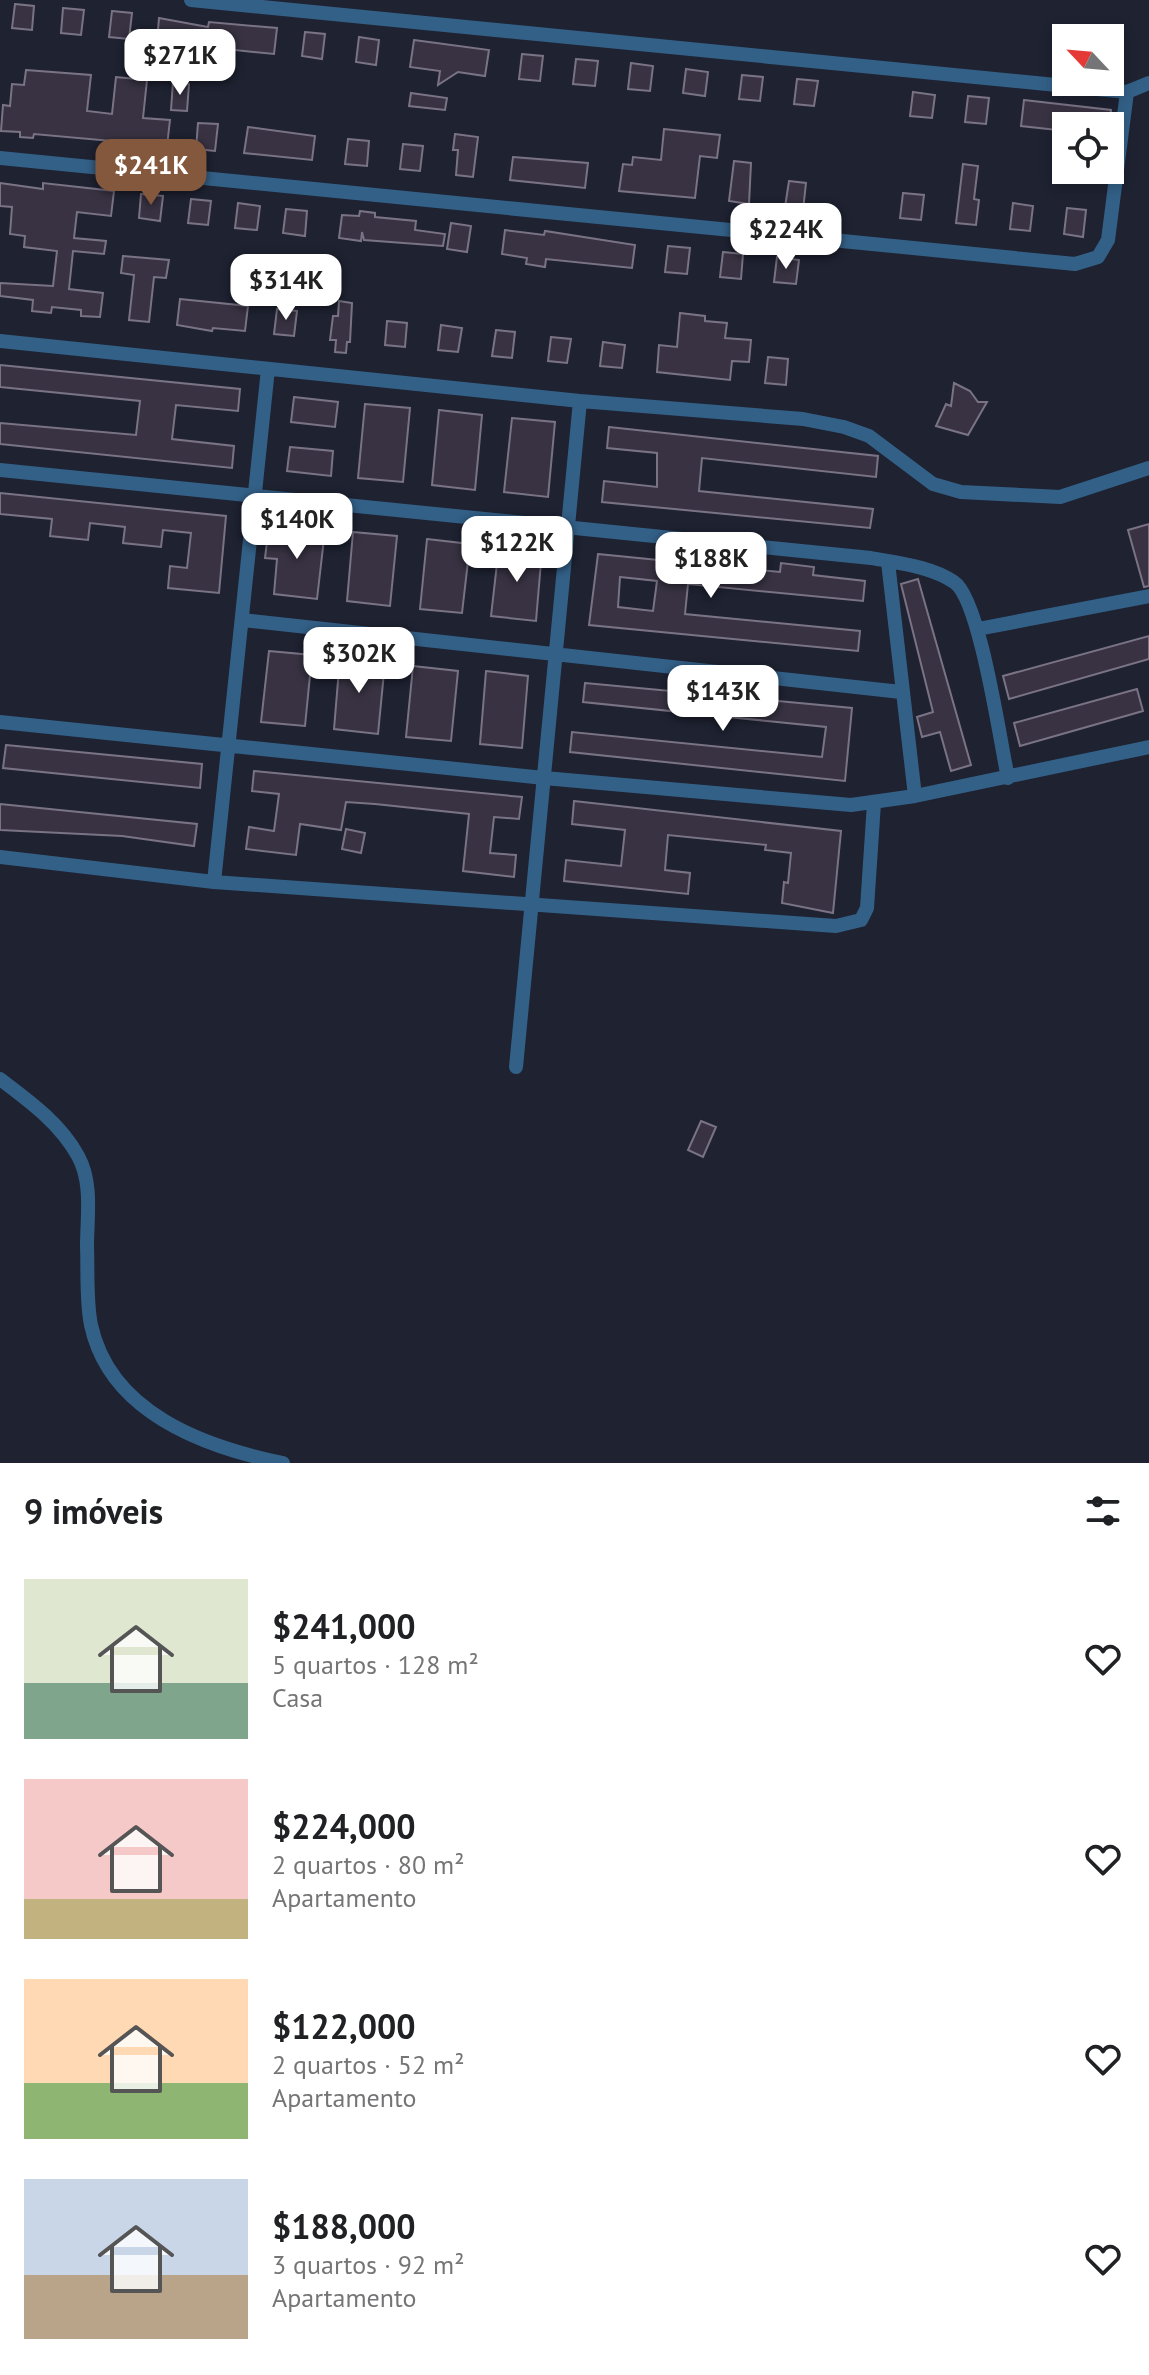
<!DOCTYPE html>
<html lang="pt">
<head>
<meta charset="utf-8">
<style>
  :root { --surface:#fff; --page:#f2f2f2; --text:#202124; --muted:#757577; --accent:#84583c }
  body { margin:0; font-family:"PT Sans",sans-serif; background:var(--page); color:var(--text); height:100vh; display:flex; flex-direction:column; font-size:30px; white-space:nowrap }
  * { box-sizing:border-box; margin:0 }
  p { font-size:26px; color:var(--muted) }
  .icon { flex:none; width:44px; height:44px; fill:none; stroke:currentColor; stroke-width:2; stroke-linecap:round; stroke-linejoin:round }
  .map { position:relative; height:1463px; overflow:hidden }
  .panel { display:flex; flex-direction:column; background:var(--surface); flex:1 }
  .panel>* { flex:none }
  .needle { width:52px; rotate:296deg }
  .fabs { position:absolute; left:1052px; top:24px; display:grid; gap:16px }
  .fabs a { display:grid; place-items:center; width:72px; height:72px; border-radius:0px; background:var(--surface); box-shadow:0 4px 12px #0003; font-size:40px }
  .price { position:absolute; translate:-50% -68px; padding:0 18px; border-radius:16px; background:#fff; color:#222; font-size:26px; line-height:52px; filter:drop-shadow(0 2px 4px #0008) }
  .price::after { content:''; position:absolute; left:50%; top:48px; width:24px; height:18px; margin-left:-12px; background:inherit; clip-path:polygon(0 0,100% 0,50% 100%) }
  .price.selected { background:var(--accent); color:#fff }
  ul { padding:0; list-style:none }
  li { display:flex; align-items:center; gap:24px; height:200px; padding:0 24px }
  li span { display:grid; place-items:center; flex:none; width:224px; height:160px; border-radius:0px; color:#555 }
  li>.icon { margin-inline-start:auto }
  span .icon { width:96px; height:96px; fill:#fffc; stroke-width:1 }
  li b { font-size:34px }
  h2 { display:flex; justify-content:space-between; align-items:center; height:96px; padding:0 24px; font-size:34px }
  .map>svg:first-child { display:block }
  .building { fill:#383242; stroke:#7a7385; stroke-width:2; fill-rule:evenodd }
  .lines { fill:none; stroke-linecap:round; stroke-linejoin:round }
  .street { stroke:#336087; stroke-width:14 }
</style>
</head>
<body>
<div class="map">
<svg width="1149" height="1463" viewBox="0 0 1149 1463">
  <rect width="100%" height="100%" fill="#1e2231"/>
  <!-- building -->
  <path class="building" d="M 15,4 L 34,6 L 32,30 L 12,28 Z
    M 63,8 L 84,10 L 81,35 L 61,33 Z
    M 112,11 L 132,13 L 129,39 L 109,37 Z
    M 159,18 L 208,27 L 209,22 L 277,28 L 274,54 L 206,47 L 207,44 L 157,42 Z
    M 305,32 L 325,34 L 322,59 L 302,56 Z
    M 359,37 L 379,40 L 376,65 L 356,62 Z
    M 414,40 L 489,50 L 485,76 L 458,72 L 438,85 L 440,71 L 410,67 Z
    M 522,54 L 543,56 L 540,81 L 519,79 Z
    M 576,59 L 598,61 L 595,86 L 573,84 Z
    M 631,63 L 653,66 L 650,91 L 628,89 Z
    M 686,69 L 708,72 L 705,96 L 683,93 Z
    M 26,70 L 91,75 L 87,111 L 112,114 L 116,77 L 147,80 L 143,118 L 170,120 L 167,146 L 34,134 L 33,138 L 20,137 L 20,132 L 1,131 L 3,105 L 10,106 L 12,84 L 24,85 Z
    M 742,75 L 763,77 L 760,101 L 739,99 Z
    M 797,79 L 818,81 L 814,106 L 794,104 Z
    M 173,82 L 189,84 L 187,111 L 171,110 Z
    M 913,92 L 935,95 L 932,118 L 910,116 Z
    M 411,93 L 447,98 L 445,110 L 409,106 Z
    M 968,96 L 989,98 L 986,124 L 965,122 Z
    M 1024,100 L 1111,110 L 1109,126 L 1066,126 L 1066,131 L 1021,126 Z
    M 198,123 L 218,124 L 215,151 L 196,149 Z
    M 248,127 L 315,136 L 312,160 L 244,153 Z
    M 664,129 L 720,135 L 717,158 L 700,156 L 695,198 L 619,191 L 623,164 L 632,165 L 633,157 L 661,160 Z
    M 455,134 L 478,137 L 473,177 L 456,175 L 458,150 L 453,150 Z
    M 348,139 L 369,141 L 367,166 L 345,164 Z
    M 403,144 L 423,146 L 420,171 L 400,169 Z
    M 513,157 L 588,163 L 585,188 L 510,180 Z
    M 734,161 L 751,163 L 749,204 L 729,201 Z
    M 963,164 L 978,166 L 974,199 L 979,200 L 976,225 L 956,223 Z
    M 789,181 L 806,183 L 803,210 L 785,207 Z
    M 0,183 L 43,189 L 43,183 L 114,191 L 111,216 L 77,212 L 74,238 L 106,241 L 104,254 L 73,251 L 69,289 L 103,293 L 100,317 L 81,316 L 81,310 L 52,307 L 51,313 L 32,311 L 33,300 L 0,296 L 0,283 L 53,286 L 57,251 L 24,247 L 25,236 L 10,234 L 12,207 L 0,206 Z
    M 903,193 L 924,195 L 921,220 L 900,218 Z
    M 141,194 L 163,196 L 160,221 L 139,218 Z
    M 191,199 L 211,201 L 208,225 L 188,223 Z
    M 238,203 L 260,206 L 257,230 L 235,228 Z
    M 1013,203 L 1033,206 L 1030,231 L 1010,229 Z
    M 1067,208 L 1086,210 L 1083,237 L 1064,234 Z
    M 286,209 L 307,211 L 305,236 L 283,233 Z
    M 360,211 L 375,213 L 375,217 L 416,221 L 415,230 L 445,234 L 443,246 L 364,240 L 362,232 L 361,241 L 339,238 L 342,215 L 359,216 Z
    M 451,223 L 471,226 L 467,252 L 447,249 Z
    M 505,230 L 544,235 L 545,231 L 635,245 L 632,268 L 546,259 L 545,267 L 526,264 L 527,258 L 502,254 Z
    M 668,246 L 690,248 L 687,274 L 665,272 Z
    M 723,252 L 743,254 L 741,279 L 720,277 Z
    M 123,256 L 169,260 L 166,278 L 154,277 L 149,322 L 129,320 L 134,275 L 121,273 Z
    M 777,257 L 799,260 L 796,284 L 774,282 Z
    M 180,299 L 248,306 L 245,331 L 213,328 L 212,331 L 177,325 Z
    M 339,301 L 352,303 L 350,342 L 347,342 L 346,353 L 335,352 L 336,340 L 330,340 L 333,316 L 338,316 Z
    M 277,309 L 297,311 L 294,336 L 274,334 Z
    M 680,313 L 705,316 L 705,321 L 727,323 L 725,338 L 751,340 L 749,362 L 732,361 L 730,380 L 657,372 L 659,345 L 677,347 Z
    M 387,321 L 407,323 L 405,347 L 385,345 Z
    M 441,325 L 462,328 L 458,352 L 438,350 Z
    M 496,330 L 515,332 L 512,358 L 492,356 Z
    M 551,337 L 571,339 L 567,363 L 548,361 Z
    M 603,342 L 625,345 L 622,368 L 600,366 Z
    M 768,357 L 788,359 L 786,385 L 765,383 Z
    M 0,365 L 240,389 L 238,411 L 176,405 L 172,439 L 234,446 L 232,468 L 0,444 L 0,423 L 136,435 L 140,401 L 0,387 Z
    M 954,383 L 970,391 L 978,402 L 987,402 L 968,435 L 936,426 L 946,404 L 951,406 Z
    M 294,397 L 338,402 L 335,427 L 291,422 Z
    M 365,404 L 410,408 L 403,482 L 358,478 Z
    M 439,410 L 482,415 L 475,490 L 432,485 Z
    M 512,418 L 555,422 L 548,497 L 504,492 Z
    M 609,427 L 878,456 L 876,477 L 702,458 L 699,491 L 873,509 L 870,528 L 602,502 L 604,481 L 657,487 L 657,453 L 607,448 Z
    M 290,447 L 333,451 L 331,476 L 287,471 Z
    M 0,493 L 226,516 L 219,593 L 168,588 L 170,566 L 187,568 L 191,533 L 163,530 L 161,547 L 123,543 L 125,527 L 90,523 L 88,540 L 50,536 L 52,519 L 0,514 Z
    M 1149,524 L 1149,586 L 1144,587 L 1128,530 Z
    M 283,525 L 325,530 L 317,599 L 274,594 L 277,559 L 265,558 L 268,534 L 282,536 Z
    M 353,532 L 397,536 L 390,606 L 347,601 Z
    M 427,539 L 470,544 L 462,613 L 420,609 Z
    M 499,546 L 542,550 L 536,621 L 491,616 Z
    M 598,554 L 780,572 L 781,563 L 814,567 L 813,575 L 865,581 L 863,601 L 688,584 L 685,614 L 860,631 L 858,651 L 589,625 ZM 620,577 L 657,581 L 653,611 L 618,607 Z
    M 918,579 L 971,765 L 951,771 L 940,732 L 922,737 L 917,717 L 933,712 L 901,584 Z
    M 1149,636 L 1149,659 L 1009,699 L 1003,676 Z
    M 269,651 L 312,655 L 305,726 L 261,722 Z
    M 340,657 L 385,662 L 378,734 L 334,729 Z
    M 413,666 L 458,671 L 451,741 L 406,737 Z
    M 486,671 L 528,676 L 522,748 L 480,744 Z
    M 585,683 L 852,708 L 845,781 L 570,752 L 572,732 L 822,757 L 826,727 L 583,702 Z
    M 1137,689 L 1143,711 L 1020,746 L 1014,723 Z
    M 6,745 L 202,764 L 200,788 L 3,768 Z
    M 254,771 L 522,797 L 519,819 L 494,817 L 490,853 L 516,855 L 514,877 L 463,871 L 469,814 L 375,804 L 346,802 L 341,830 L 300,824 L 296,855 L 246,849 L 249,827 L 274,831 L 279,794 L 252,791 Z
    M 574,801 L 841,831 L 833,913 L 782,903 L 784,882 L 788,883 L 791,853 L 765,850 L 766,845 L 668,835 L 665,870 L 690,873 L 688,894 L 564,881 L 566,860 L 621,866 L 625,830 L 572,824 Z
    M 0,804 L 197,824 L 194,846 L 122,836 L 0,830 Z
    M 346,829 L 365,833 L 361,853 L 342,849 Z
    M 701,1121 L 716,1127 L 703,1157 L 688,1150 Z"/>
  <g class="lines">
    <!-- street -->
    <path class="street" d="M 191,0 L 1127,92 L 1149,83
      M 0,158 L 1075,264 L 1098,257 L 1108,240 L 1127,92
      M 0,341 L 580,401 L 803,419 L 844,427 L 869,436 L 933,484 L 961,492 L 1060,497 L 1149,468
      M 0,470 L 871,558 C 897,563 931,566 954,582 C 980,599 1000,741 1008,778
      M 888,562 L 915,796
      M 242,620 L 901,692
      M 978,629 L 1149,596
      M 0,722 L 544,778 L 851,805 L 915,796 L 1149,747
      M 0,857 L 214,882 L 836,926 L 861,920 L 867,908 L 874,803
      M 214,882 L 268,369
      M 516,1067 L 580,401
      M 0,1079 C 29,1101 60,1123 78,1156 C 93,1183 87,1217 87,1246 C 88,1271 86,1301 91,1325 C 110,1413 204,1447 283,1463"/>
  </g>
</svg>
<div class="fabs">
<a><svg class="needle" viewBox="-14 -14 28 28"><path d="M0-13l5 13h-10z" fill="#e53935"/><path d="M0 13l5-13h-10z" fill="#757577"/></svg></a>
<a><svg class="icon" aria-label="locate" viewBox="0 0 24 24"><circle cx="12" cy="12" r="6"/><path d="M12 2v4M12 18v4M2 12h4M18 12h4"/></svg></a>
</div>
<b class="price" style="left:180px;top:97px">$271K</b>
<b class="price selected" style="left:151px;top:207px">$241K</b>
<b class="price" style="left:786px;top:271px">$224K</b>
<b class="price" style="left:286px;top:322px">$314K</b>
<b class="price" style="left:297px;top:561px">$140K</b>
<b class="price" style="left:517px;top:584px">$122K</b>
<b class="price" style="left:711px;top:600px">$188K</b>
<b class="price" style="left:359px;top:695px">$302K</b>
<b class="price" style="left:723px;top:733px">$143K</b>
</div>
<section class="panel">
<h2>9 imóveis<svg class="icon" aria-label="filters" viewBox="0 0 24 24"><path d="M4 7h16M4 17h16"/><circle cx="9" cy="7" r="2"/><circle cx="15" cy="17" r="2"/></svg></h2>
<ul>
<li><span style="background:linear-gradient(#dfe7d0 65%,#7fa58c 0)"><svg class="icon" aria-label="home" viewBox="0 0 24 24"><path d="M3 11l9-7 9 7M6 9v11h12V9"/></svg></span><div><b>$241,000</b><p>5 quartos · 128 m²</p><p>Casa</p></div><svg class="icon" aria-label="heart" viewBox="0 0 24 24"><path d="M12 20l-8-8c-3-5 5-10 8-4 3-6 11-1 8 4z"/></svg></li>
<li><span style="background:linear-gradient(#f6c9c9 75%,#c2b280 0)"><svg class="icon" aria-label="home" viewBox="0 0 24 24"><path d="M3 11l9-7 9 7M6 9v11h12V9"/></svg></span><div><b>$224,000</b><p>2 quartos · 80 m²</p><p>Apartamento</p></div><svg class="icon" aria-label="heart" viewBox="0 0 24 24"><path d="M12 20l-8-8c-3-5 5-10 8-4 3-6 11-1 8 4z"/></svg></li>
<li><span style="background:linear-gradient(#ffd9b3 65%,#8fb573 0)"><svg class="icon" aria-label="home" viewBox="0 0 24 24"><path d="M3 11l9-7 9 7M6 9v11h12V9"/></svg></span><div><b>$122,000</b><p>2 quartos · 52 m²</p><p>Apartamento</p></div><svg class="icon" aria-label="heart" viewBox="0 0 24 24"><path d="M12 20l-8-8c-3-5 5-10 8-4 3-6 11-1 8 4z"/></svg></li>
<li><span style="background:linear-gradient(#c9d6e8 60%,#b9a48a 0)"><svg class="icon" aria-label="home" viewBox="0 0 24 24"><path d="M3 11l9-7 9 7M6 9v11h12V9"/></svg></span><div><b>$188,000</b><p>3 quartos · 92 m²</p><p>Apartamento</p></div><svg class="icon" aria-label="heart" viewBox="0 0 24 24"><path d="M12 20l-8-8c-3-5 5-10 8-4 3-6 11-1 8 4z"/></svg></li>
</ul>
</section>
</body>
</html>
